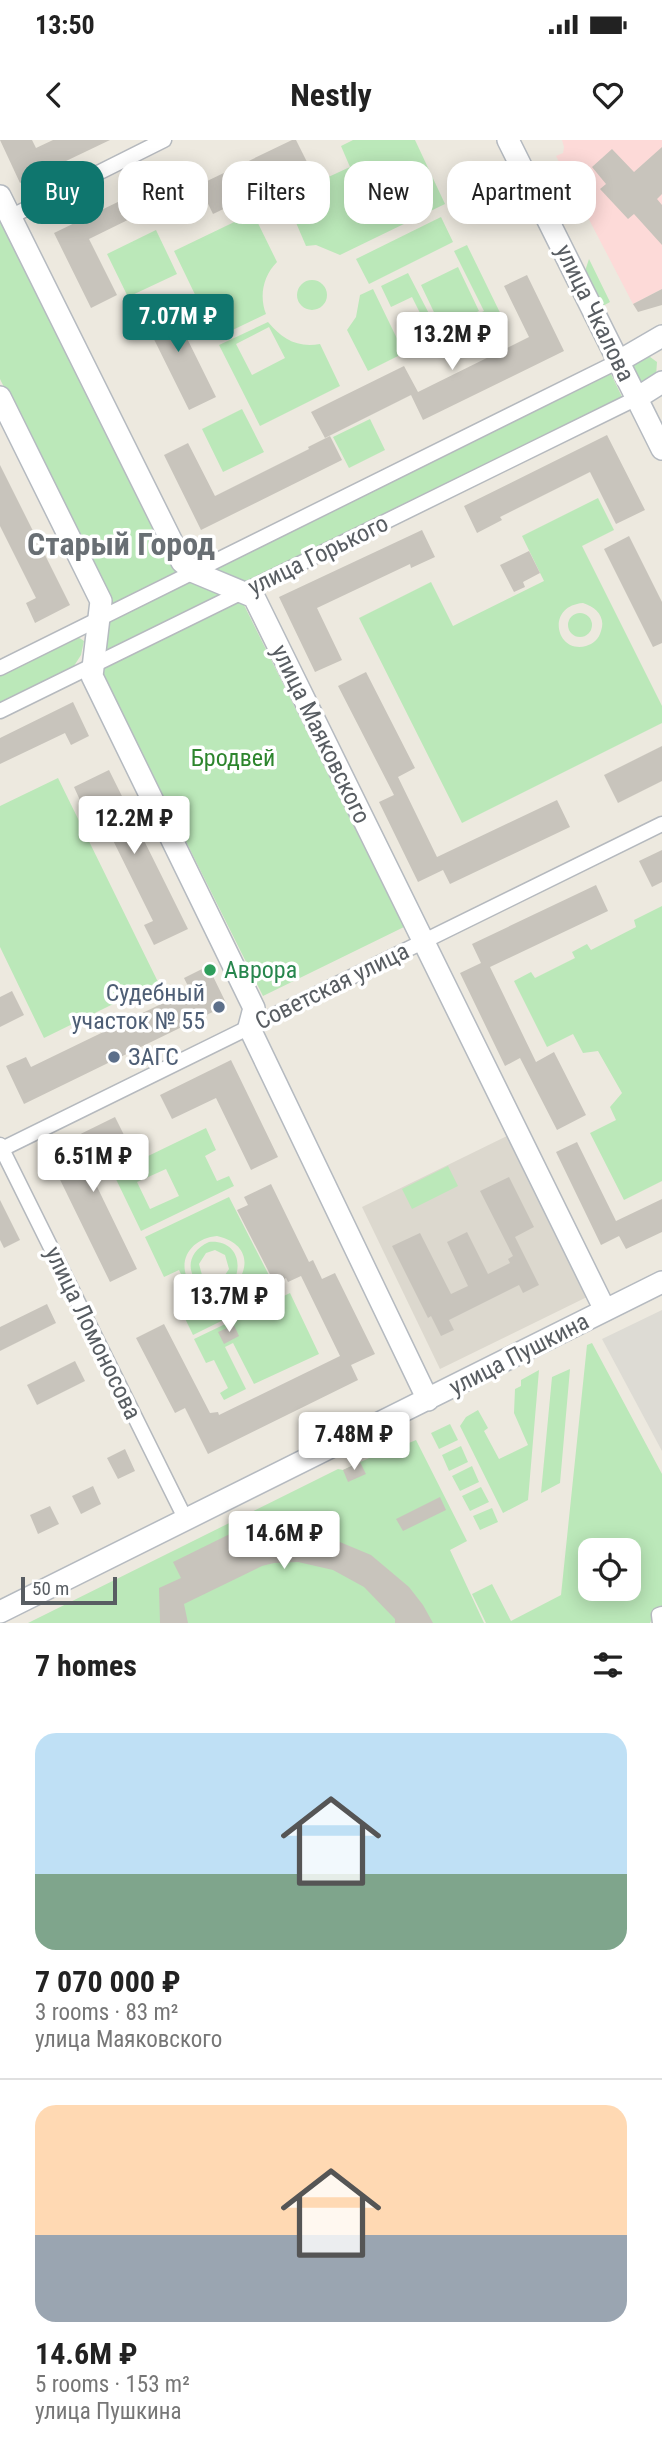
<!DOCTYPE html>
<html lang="en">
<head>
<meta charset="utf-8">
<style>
  :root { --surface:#fff; --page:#f2f2f2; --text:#222; --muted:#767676; --line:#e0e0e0; --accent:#0f766e }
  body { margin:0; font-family:"Roboto Condensed",sans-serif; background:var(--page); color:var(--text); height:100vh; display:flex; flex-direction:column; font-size:26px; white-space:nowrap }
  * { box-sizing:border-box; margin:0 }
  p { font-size:23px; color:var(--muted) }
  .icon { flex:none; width:38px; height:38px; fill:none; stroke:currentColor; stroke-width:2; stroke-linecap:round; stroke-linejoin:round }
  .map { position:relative; height:1483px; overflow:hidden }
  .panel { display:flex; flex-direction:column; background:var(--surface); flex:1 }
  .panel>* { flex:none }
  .top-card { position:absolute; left:21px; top:21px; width:621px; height:63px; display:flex; gap:14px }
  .tools { position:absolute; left:578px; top:1398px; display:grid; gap:14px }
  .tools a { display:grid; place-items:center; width:63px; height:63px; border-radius:14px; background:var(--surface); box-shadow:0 4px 18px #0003; font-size:35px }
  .scale { position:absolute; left:21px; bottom:18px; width:96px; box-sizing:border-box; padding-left:7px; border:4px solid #585d62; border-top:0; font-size:19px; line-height:24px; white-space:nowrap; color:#585d62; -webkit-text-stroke:5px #fff; paint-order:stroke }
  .price { position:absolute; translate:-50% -60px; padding:0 16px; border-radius:7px; background:#fff; color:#222; font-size:23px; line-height:46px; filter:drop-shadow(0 2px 4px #0008) }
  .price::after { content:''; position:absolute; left:50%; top:42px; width:21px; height:16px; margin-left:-10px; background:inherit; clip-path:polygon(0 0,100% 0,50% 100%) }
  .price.current { background:var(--accent); color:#fff }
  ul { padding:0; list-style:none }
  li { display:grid; align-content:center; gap:14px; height:371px; padding:0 35px }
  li+li { border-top:2px solid var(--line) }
  li span { display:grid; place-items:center; height:217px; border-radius:21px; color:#555 }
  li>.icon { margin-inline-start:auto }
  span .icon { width:126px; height:126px; fill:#fffc; stroke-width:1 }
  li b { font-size:30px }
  h2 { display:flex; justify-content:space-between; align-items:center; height:84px; padding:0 35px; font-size:30px }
  .chip { padding:0 24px; border-radius:21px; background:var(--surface); box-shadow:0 4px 18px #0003; font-size:24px; line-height:63px }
  .chip.current { background:var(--accent); color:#fff }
  .status { display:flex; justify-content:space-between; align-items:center; height:49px; padding:0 35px; background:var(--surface); direction:ltr }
  .status svg { height:19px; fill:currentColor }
  header { display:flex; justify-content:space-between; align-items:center; height:91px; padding:0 35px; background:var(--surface); font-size:32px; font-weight:700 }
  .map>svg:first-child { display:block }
  .industrial { fill:#dddbd4 }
  .education { fill:#dcd8ce }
  .medical { fill:#fddad8 }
  .green { fill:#bbe8b9; fill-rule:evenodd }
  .building { fill:#c8c4bc }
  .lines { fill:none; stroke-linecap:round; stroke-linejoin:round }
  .street-casing { stroke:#b5b9be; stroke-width:17 }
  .secondary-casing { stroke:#b5bac0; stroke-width:24 }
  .street { stroke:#fff; stroke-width:14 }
  .secondary { stroke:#fff; stroke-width:21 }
  .leisure-dot { fill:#2e9e5b; stroke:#fff; stroke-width:2.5 }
  .service-dot { fill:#5c6f8a; stroke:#fff; stroke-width:2.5 }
  .labels { text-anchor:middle; stroke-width:7; stroke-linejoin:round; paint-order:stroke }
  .street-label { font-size:24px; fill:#585d62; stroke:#fff }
  .park-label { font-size:24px; fill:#2d852d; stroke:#fff }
  .leisure-label { font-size:24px; fill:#27864d; stroke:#fff; text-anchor:start }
  .service-label { font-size:24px; fill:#4e5e75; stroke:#fff; text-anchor:end }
  .district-label { font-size:32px; font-weight:bold; fill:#696f74; stroke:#fff }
</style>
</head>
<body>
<div class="status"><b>13:50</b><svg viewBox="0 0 49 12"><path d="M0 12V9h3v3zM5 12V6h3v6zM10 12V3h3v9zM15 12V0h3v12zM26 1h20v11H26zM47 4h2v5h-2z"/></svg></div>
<header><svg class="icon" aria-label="back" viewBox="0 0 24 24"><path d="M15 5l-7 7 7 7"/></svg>Nestly<svg class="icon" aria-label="heart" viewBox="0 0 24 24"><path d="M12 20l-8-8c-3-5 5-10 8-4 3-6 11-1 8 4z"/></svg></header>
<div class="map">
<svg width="662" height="1483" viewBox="0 0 662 1483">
  <rect width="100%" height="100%" fill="#ede9df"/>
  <!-- industrial -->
  <path class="industrial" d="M 662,1170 L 662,1311 L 602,1199 Z"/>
  <!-- education -->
  <path class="education" d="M 509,995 L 589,1156 L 440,1229 L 362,1067 Z"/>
  <!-- medical -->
  <path class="medical" d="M 562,0 L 662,0 L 662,149 L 633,164 L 556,16 L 563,13 L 564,7 Z"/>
  <!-- green -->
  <path class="green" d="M 353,0 L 415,0 L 445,64 L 340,115 L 316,105 L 306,106 L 285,57 L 350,27 L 341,6 Z
    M 253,73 L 277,122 C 263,136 259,156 266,174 L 216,198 L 174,111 Z
    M 0,76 L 175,423 L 244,465 L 404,787 L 263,856 L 103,535 L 108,457 L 0,239 Z
    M 441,77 L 453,102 L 369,144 L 356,119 Z
    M 156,90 L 177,134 L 128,157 L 107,114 Z
    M 467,105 L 506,185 L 448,213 L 440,199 L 414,212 L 402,187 L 422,177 L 412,157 L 391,167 L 381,146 L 408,133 L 439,193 L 484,171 L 454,111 Z
    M 589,119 L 610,162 L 601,167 L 585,131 Z
    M 458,127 L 479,171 L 442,189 L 421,145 Z
    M297 155a15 15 0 1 1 30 0a15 15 0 1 1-30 0Z
    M 373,149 L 404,213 L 368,231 L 347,190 L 356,177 L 360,155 Z
    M 268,182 C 282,199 297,208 320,204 L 340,246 L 260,286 L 219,205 ZM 269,187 L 285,218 L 252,235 L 236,204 Z
    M 646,214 L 657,222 L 656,236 L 644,243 L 638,243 L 628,226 Z
    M 610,232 L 622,257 L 244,444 L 215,428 Z
    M 242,269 L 264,312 L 223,332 L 202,289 Z
    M 370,279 L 385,310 L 349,328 L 333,297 Z
    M 598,358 L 614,390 L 582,406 L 662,566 L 662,583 L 462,683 L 359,478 L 431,442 L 453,486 L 544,441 L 522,396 ZM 583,463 C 596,467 606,477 601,491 C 599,499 593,504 586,506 C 556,514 545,466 583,463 Z
    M568 485a12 12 0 1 1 24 0a12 12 0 1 1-24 0Z
    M 78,497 L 84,501 L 81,515 L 72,529 L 0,564 L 0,536 Z
    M 58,638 L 158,842 L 44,898 L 0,807 L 0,666 Z
    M 662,766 L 662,1041 L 624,1060 L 590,993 L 616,980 L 610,967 L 622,953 L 598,911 L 583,913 L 573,894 L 547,907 L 514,841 L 531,832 L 535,838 L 575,818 L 572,812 L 587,804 L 591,810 L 636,787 L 634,780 Z
    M 206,988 L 216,1010 L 205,1016 L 217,1041 L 229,1036 L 234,1046 L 141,1091 L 113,1033 ZM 166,1029 L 179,1056 L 150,1069 L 137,1042 Z
    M 448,1026 L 458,1046 L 412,1069 L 402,1049 Z
    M 229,1057 L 278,1153 L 193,1195 L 178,1164 L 192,1157 L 179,1130 L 164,1137 L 145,1097 ZM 217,1096 C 281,1111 217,1188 189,1142 C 176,1119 193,1098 217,1096 Z
    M 209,1102 C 232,1100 243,1118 235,1139 C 204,1171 168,1120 209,1102 ZM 215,1110 L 225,1115 L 229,1129 L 223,1138 L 214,1141 L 202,1135 L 199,1124 L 206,1113 Z
    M 290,1153 L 319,1214 L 254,1244 L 233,1203 L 225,1207 L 246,1249 L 224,1260 L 220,1253 L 228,1248 L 214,1220 L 206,1223 L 194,1199 Z
    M 592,1203 L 662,1334 L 662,1468 L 656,1471 L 650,1483 L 486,1483 L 472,1454 L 492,1444 L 511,1481 L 561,1455 L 587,1205 ZM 590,1410 L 628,1410 L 628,1449 L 590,1449 Z
    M 570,1229 L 560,1343 L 541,1353 L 552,1237 Z
    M 539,1230 L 528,1360 L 503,1373 L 460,1286 L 466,1277 L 478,1270 L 488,1288 L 484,1291 L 499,1319 L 528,1305 L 514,1273 L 515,1249 L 521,1246 L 521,1240 Z
    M 450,1284 L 458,1300 L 439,1309 L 431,1293 Z
    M 416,1300 L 467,1401 L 450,1410 L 484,1483 L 28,1483 L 338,1329 L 343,1330 L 402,1303 L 404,1305 Z
    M 461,1306 L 468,1322 L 449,1331 L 442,1315 Z
    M 472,1326 L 479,1342 L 460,1351 L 452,1336 Z
    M 481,1347 L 489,1362 L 470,1371 L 462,1356 Z
    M 492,1368 L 498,1382 L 480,1390 L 473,1376 Z"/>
  <!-- building -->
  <path class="building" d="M 0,0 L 32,0 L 36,8 L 53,0 L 110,0 L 20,43 Z
    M 292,0 L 296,0 L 310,28 L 213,74 L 199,45 L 89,99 L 117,155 L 91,168 L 54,93 L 194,25 L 203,43 Z
    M 662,7 L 662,54 L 657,59 L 662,65 L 662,105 L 634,74 L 628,79 L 600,49 L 606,44 L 592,27 L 612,9 L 634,32 Z
    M 527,135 L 564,211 L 423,280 L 411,255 L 325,298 L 311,272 L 335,260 L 404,226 L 418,252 L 529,197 L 504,146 Z
    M 662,149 L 662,165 L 638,172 L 633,164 Z
    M 167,158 L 216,257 L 189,270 L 140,171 Z
    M 607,295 L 645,370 L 616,384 L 590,332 L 500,377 L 502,380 L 477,393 L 464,366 Z
    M 330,296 L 342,320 L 201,390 L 164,315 L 188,303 L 215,356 L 309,309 L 308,307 Z
    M 0,325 L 70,465 L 35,483 L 26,463 L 36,458 L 0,386 Z
    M 422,390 L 435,417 L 411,428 L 410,424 L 317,468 L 342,520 L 315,532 L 279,457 Z
    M 629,396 L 662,462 L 662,503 L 653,507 L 604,409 Z
    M 529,411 L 540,433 L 523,442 L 525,447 L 514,452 L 500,425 Z
    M 366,532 L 415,628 L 398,637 L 437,717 L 557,660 L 570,687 L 450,744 L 443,730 L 418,742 L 379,662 L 394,655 L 338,546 Z
    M 73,562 L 89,596 L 71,605 L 65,593 L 0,624 L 0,598 Z
    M 662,606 L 662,641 L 618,663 L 604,635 Z
    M 109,630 L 188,789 L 154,805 L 144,785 L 153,781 L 95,664 L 84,669 L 74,647 Z
    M 662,710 L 662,742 L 652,747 L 639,721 Z
    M 596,745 L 608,771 L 490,827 L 536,922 L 554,912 L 586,975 L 557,990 L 520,918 L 505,926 L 460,833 L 481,823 L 472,804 Z
    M 208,826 L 227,865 L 24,964 L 6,926 L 26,917 L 31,927 L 190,850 L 184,838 Z
    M 12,851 L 24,875 L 0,887 L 0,857 Z
    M 231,920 L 278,1017 L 251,1030 L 216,958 L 172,979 L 160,955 Z
    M 115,977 L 127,1001 L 85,1022 L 137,1129 L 110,1142 L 46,1011 Z
    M 577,1002 L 616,1081 L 662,1059 L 662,1092 L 626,1109 L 619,1096 L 601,1105 L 556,1012 Z
    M 509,1037 L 534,1087 L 515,1097 L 539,1145 L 523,1153 L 519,1145 L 449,1180 L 454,1190 L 441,1196 L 431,1176 L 428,1178 L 392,1106 L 420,1093 L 451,1154 L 468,1146 L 447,1102 L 467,1092 L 488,1134 L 510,1123 L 508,1119 L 513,1116 L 480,1051 Z
    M 271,1044 L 309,1122 L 313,1120 L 322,1139 L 335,1133 L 375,1214 L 351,1225 L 358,1240 L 208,1314 L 185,1268 L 175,1273 L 136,1198 L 164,1184 L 210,1273 L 218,1272 L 219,1275 L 340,1216 L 301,1136 L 288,1142 L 286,1138 L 275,1144 L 237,1070 L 248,1065 L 244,1057 Z
    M 0,1060 L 20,1100 L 4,1108 L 0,1100 Z
    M 47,1164 L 56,1183 L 0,1211 L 0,1187 Z
    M 234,1185 L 239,1196 L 224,1204 L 218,1192 Z
    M 75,1221 L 85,1241 L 37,1265 L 27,1245 Z
    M 125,1309 L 135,1331 L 118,1339 L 107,1318 Z
    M 360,1322 L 366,1334 L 348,1342 L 343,1330 Z
    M 93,1346 L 101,1364 L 81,1374 L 72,1356 Z
    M 440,1357 L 446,1370 L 403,1391 L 396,1379 Z
    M 50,1366 L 59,1384 L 38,1394 L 30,1375 Z
    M 284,1381 L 294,1384 L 298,1393 L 335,1400 L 371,1415 L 409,1447 L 423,1465 L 433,1483 L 395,1483 L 395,1479 L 364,1447 L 333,1430 L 298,1422 L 274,1423 L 262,1426 L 184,1464 L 188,1483 L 160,1483 L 159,1448 L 181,1438 L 173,1422 L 238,1390 L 246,1406 L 271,1394 L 275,1385 Z"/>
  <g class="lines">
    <!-- street casing -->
    <g class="street-casing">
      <path id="street" d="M 10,77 L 164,0
        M 0,528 L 619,221
        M 0,571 L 637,258
        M 0,1005 L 186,1380
        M 2,1009 L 662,684
        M 660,1483 L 659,1475 L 662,1474"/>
    </g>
    <!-- secondary casing -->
    <g class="secondary-casing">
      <path id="secondary" d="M 508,0 L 662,309
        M 0,56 L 182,422 L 194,432 L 254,457 L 605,1170
        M 619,221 L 662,196
        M 0,257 L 101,461 L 92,536 L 254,868 L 249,887 L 428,1260
        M 637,258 L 662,242
        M 0,1472 L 662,1142"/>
    </g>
    <!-- street -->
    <use href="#street" class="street"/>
    <!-- secondary -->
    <use href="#secondary" class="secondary"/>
  </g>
  <!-- markers -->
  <circle class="leisure-dot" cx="210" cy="830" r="7"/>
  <g class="service-dot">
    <circle cx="219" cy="867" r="7"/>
    <circle cx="114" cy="917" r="7"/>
  </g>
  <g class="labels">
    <!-- street labels -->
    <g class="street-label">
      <text transform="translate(595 173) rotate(64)" y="8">улица Чкалова</text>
      <text transform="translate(318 415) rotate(-26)" y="8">улица Горького</text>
      <text transform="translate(321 594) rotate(64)" y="8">улица Маяковского</text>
      <text transform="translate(332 846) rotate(-26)" y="8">Советская улица</text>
      <text transform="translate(93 1193) rotate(64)" y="8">улица Ломоносова</text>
      <text transform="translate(519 1214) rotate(-27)" y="8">улица Пушкина</text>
    </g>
    <!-- park labels -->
    <g class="park-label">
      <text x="233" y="626">Бродвей</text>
    </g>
    <!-- leisure labels -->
    <g class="leisure-label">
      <text x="224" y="838">Аврора</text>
    </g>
    <!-- service labels -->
    <g class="service-label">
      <text x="205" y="861">Судебный<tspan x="205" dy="28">участок № 55</tspan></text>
      <text x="128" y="925" text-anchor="start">ЗАГС</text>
    </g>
    <!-- district labels -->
    <g class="district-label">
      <text x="121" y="415">Старый Город</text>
    </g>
  </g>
</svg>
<div class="tools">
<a><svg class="icon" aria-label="locate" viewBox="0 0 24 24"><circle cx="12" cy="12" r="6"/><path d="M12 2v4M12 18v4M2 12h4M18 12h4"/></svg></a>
</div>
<div class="scale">50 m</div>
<b class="price current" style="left:178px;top:214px">7.07M ₽</b>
<b class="price" style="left:452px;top:232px">13.2M ₽</b>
<b class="price" style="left:134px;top:716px">12.2M ₽</b>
<b class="price" style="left:93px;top:1054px">6.51M ₽</b>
<b class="price" style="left:229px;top:1194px">13.7M ₽</b>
<b class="price" style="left:354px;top:1332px">7.48M ₽</b>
<b class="price" style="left:284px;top:1431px">14.6M ₽</b>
<div class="top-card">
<a class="chip current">Buy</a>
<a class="chip">Rent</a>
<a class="chip">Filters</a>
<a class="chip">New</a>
<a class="chip">Apartment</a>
</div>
</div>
<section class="panel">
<h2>7 homes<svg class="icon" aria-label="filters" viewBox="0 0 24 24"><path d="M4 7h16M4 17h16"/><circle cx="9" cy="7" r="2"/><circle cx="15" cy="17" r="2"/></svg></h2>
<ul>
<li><span style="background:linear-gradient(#bfe0f5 65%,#7fa58c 0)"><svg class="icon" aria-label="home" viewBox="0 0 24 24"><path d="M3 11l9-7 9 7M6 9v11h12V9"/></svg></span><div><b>7 070 000 ₽</b><p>3 rooms · 83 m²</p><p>улица Маяковского</p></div></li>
<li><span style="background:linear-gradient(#ffd9b3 60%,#9aa5b1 0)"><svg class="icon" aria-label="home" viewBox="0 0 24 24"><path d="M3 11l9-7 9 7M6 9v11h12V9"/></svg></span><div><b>14.6M ₽</b><p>5 rooms · 153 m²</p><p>улица Пушкина</p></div></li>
</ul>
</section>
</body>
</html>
